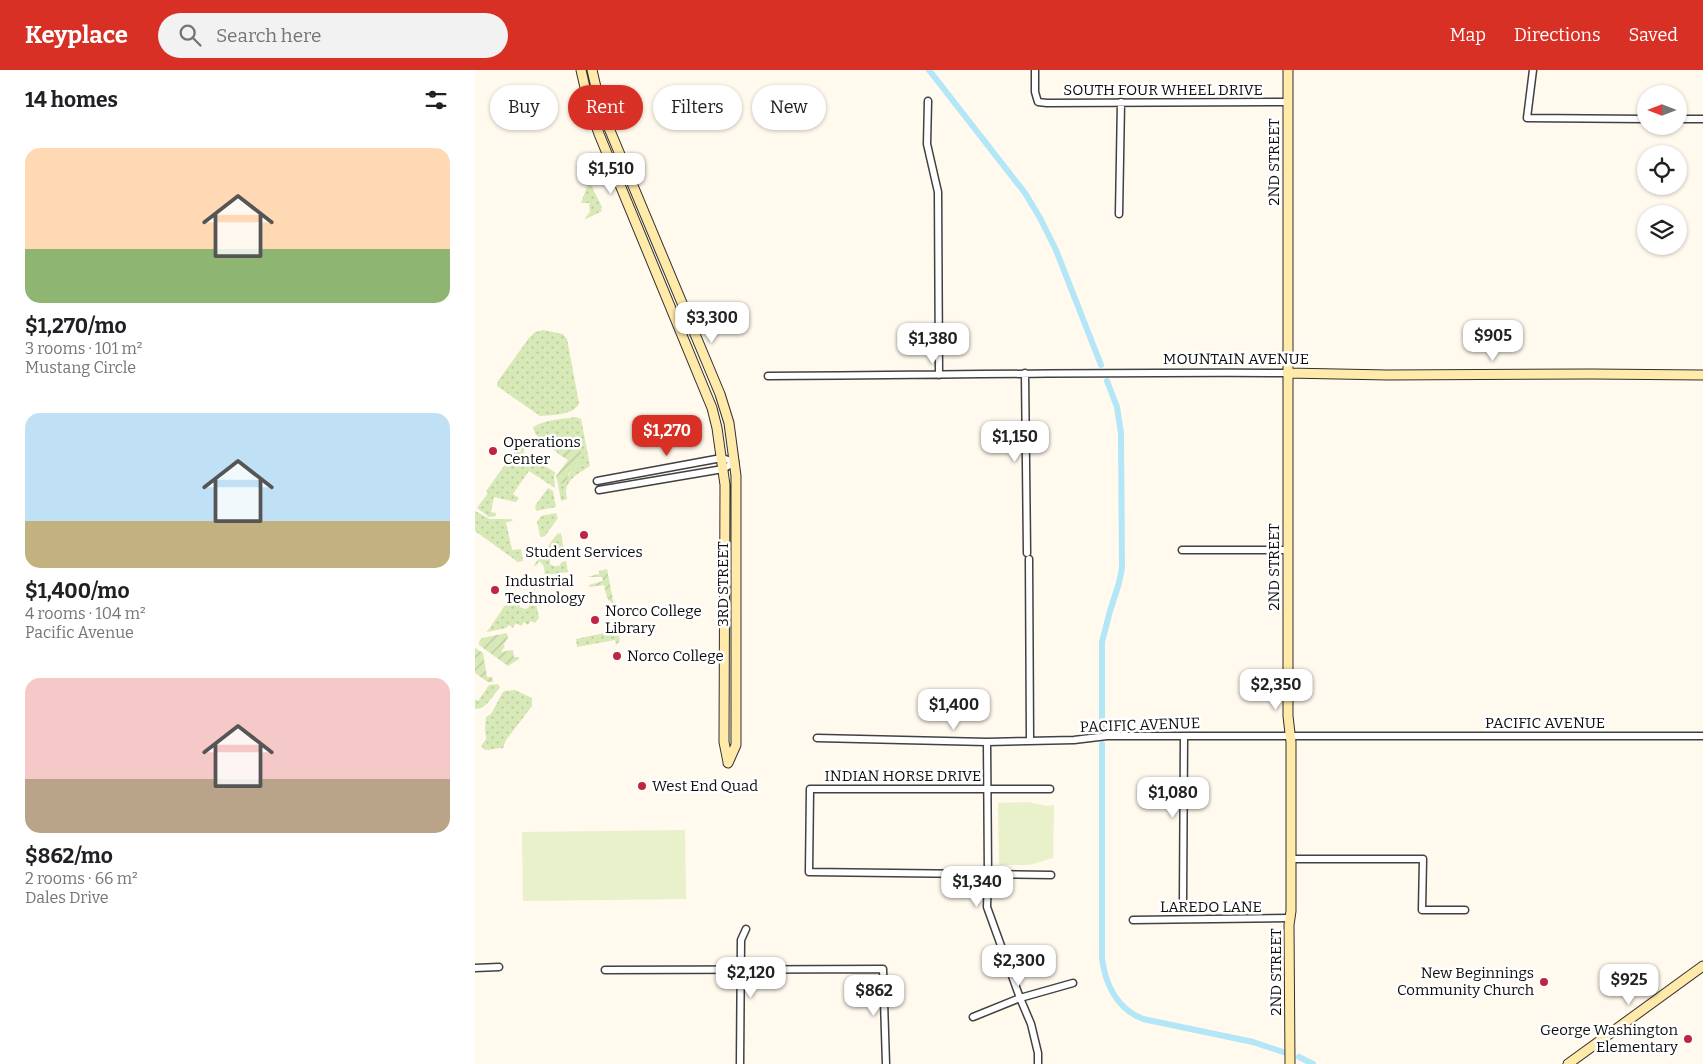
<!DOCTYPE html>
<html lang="en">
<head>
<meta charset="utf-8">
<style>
  :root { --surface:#fff; --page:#f2f2f2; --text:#202124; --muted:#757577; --accent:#d93025 }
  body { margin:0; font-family:Bitter,serif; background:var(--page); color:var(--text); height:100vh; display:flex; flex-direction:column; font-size:19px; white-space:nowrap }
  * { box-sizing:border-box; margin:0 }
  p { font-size:16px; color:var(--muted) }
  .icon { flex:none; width:28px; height:28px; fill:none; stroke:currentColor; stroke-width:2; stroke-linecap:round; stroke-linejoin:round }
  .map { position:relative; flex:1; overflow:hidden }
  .sheet { display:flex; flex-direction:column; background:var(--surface); width:475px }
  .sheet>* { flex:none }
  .guide { position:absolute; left:15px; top:15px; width:475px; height:45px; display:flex; gap:10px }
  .needle { width:32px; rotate:270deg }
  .controls { position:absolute; left:1162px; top:15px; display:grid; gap:10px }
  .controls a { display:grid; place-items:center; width:50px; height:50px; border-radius:50%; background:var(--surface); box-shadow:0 1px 4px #0004; font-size:25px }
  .price { position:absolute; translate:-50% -42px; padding:0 11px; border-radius:10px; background:#fff; color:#222; font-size:16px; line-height:32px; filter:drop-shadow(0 1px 2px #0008) }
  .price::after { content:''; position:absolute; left:50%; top:30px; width:15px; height:11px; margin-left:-8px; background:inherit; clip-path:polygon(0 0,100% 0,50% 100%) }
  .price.current { background:var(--accent); color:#fff }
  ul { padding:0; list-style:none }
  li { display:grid; align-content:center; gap:10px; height:265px; padding:0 25px }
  li span { display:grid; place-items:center; height:155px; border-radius:15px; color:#555 }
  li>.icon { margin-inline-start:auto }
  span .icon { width:90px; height:90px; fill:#fffc; stroke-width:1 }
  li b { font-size:21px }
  h2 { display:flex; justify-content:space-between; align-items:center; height:60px; padding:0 25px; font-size:21px }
  .tag { padding:0 18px; border-radius:22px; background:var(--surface); box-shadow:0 1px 4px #0004; font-size:18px; line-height:45px }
  .tag.current { background:var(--accent); color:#fff }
  header { display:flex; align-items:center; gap:30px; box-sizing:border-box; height:70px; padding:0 25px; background:var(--accent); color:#fff }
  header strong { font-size:24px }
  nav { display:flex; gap:28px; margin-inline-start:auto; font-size:18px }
  .search { width:350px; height:45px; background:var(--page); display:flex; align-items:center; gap:12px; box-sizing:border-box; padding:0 18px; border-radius:28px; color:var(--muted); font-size:19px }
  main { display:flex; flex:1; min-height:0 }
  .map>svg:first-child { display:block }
  .grass { fill:url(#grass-dots) }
  .garden { fill:url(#garden-furrows) }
  .pitch { fill:#e8f1ca }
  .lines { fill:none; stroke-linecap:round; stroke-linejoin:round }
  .canal { stroke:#b3e6f6; stroke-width:6 }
  .street-casing { stroke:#414141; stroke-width:9 }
  .secondary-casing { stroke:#303030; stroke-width:11 }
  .street { stroke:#fff; stroke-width:6 }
  .secondary { stroke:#ffeaa9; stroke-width:9 }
  .poi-dot { fill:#be2541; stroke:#fff; stroke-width:2 }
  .labels { text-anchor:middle; stroke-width:5; stroke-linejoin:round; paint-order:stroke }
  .street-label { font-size:15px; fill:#0e0e0e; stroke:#fff }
  .poi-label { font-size:15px; fill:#0e0e0e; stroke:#fff; text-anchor:start }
</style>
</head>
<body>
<header>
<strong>Keyplace</strong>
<div class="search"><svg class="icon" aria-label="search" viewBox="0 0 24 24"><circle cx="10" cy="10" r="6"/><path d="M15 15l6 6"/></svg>Search here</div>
<nav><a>Map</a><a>Directions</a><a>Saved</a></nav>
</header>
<main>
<section class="sheet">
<h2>14 homes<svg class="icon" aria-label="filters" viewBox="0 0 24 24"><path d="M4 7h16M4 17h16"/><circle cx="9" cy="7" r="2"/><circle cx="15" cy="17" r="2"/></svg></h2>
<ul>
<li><span style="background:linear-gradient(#ffd9b3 65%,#8fb573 0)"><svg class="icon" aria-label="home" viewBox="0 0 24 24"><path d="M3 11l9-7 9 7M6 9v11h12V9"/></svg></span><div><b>$1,270/mo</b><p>3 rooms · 101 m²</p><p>Mustang Circle</p></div></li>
<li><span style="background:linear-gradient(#bfe0f5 70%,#c2b280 0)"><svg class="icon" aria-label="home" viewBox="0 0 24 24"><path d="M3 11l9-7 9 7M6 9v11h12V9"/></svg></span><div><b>$1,400/mo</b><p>4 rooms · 104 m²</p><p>Pacific Avenue</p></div></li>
<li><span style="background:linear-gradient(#f6c9c9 65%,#b9a48a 0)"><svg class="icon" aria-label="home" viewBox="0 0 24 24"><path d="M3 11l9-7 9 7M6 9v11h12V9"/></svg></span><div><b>$862/mo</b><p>2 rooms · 66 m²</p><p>Dales Drive</p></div></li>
</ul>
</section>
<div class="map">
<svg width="1228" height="994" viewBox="0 0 1228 994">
  <defs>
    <pattern id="grass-dots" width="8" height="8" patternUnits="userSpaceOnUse" patternTransform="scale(1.25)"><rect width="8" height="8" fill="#d8e9b8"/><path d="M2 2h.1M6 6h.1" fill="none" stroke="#b8c79d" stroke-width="1.8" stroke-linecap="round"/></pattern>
    <pattern id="garden-furrows" width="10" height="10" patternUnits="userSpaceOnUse" patternTransform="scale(1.25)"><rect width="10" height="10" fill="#d8e9b8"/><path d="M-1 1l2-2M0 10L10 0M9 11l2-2" fill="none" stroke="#b8c79d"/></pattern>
  </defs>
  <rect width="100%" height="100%" fill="#fff9ee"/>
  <!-- grass -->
  <path class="grass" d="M 115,113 L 127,137 L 126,138 L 127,141 L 111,149 L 110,148 L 115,142 L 114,133 L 106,133 L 113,114 Z
    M 68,260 L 88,264 L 92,269 L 104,333 C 100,345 77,345 65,346 L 22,316 L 23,311 L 54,268 L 60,262 Z
    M 101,347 L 106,349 L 107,354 L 115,396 C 103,404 87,411 92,429 L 86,431 L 83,414 L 91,413 C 97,388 115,404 101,372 L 91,376 L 85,385 L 61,365 L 58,358 C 65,350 90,349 101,347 Z
    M 51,369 L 55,369 L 56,370 L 48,382 L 81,403 L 79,405 L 80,418 L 54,401 L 38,424 L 44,428 L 41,432 L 19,427 L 16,442 L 21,443 L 21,446 L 14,447 L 2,438 L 13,423 L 11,421 L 47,371 Z
    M 73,418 L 78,421 L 81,437 L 61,441 L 60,436 Z
    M 0,441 L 15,449 L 36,449 L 38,451 L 31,452 L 37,480 L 46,479 L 48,491 L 43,492 L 0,461 Z
    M 81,443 L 83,448 L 70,466 L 66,467 L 65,466 L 62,452 L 66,446 Z
    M 86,463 L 90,487 L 87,489 L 86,487 L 79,484 L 76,486 L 70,480 L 82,464 Z
    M 66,485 L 68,485 L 75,489 L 75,494 L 79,496 L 84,496 L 87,492 L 91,491 L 93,502 L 70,505 C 69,499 70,495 64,491 L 61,496 L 59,495 Z
    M 38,527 L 44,532 L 45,537 L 49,539 L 53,538 L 55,534 L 61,534 L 64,548 L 60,553 L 56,551 L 53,555 L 49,552 L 46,556 L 41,553 L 38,558 L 34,555 L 31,558 L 12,562 L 35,528 Z
    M 143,560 L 145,571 L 141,575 L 140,570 L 102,577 L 101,569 Z
    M 23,614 L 25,618 C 16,626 13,639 0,639 L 0,629 L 3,631 L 14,615 Z
    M 40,620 L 57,628 L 57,636 L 31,670 L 28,678 C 22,678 16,680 10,680 L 6,676 L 11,669 L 10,659 L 11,647 L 16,644 L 28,622 L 30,621 Z"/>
  <!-- garden -->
  <path class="garden" d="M 99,372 L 105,373 L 107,392 L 94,403 L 91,413 L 83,414 L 81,406 L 93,390 L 85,385 L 93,375 Z
    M 132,499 L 139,535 L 132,528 L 129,515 L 114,517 L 114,515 L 128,511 L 127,507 L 112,507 L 124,504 L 124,501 Z
    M 32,563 L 33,568 L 28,575 L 30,576 L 26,582 L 38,580 L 39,587 L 44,587 L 44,589 L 33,596 L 4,575 L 4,572 L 7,568 Z
    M 0,578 L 8,583 L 12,607 L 17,607 L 18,612 L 13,612 L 0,603 Z"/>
  <!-- pitch -->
  <path class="pitch" d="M 553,732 L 572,736 L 579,735 L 578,788 L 554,795 L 525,795 L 524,793 L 523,733 Z
    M 210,760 L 211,829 L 48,831 L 47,762 Z"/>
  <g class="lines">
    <!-- canal -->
    <path class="canal" d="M 454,0 L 550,123 L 565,148 L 581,180 L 626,295
      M 627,657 L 627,572 L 635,541 L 644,513 L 647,498 L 646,363 L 642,337 L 632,311
      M 627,674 L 627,888 C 630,914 642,939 668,949 L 778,972 L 808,982
      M 824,987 L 838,994"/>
    <!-- street casing -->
    <g class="street-casing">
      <path id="street" d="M 560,0 L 560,22 L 563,32 L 572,33 L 813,32
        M 1058,0 L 1052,48 L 1171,49
        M 453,31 L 452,74 L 463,122 L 464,305
        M 1204,49 L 1228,49
        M 644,144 L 646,32
        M 550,303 L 552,483
        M 293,306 C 466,305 639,302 812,303
        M 122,411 L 241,389 L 247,388 L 260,392
        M 124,420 L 248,399 L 260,392
        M 707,480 L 812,480
        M 554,489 L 555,671
        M 342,668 L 512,672 L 599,670 L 632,666 L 1228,666
        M 512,672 L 513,804 L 512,837 L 545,928 L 556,954 L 563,983 L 563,994
        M 575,719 L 335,719 L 334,802 L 576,805
        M 816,789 L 948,789 L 947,840 L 990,840
        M 708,832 L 709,666
        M 658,850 L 815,848
        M 0,898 L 24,897
        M 130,900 L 408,899 L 411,994
        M 498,947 L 545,928 L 598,913
        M 265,994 L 266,870 L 271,859"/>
    </g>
    <!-- secondary casing -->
    <g class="secondary-casing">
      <path id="secondary" d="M 106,0 L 114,35 L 124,64 L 237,338 L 242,358 L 250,415 L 249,672 L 253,692
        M 117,0 L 126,39 L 245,324 L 254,353 L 261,406 L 261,675 L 253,693
        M 813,0 L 813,646 L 816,672 L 816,841 L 814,855 L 815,994
        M 812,303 L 913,305 L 1117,304 L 1228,305
        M 1093,994 L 1228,896"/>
    </g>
    <!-- street -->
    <use href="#street" class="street"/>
    <!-- secondary -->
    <use href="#secondary" class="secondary"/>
  </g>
  <!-- markers -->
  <g class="poi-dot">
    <circle cx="18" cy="381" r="5"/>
    <circle cx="109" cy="465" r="5"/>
    <circle cx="20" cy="520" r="5"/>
    <circle cx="120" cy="550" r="5"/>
    <circle cx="142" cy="586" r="5"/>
    <circle cx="167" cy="716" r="5"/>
    <circle cx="1069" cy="912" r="5"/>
    <circle cx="1213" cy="969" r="5"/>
  </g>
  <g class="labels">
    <!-- street labels -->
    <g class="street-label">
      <text x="688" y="25">SOUTH FOUR WHEEL DRIVE</text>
      <text transform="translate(799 92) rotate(-90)" y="5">2ND STREET</text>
      <text x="761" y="294">MOUNTAIN AVENUE</text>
      <text transform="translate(799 497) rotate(-90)" y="5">2ND STREET</text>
      <text transform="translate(248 514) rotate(-90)" y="5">3RD STREET</text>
      <text x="1070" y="658">PACIFIC AVENUE</text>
      <text transform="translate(665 655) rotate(-2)" y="5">PACIFIC AVENUE</text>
      <text x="428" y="711">INDIAN HORSE DRIVE</text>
      <text x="736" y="842">LAREDO LANE</text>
      <text transform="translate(801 902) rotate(-90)" y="5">2ND STREET</text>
    </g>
    <!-- poi labels -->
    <g class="poi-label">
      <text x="28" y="377">Operations<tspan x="28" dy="17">Center</tspan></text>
      <text x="109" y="487" text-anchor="middle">Student Services</text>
      <text x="30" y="516">Industrial<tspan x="30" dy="17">Technology</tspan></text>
      <text x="130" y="546">Norco College<tspan x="130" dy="17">Library</tspan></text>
      <text x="152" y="591">Norco College</text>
      <text x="177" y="721">West End Quad</text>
      <text x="1059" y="908" text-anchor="end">New Beginnings<tspan x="1059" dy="17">Community Church</tspan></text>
      <text x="1203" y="965" text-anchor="end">George Washington<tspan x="1203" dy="17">Elementary</tspan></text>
    </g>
  </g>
</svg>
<div class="controls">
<a><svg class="needle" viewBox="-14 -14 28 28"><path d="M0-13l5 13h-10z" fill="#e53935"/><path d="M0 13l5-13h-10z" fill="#757577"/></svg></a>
<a><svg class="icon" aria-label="locate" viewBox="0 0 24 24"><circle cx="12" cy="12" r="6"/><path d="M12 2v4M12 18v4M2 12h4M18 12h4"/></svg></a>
<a><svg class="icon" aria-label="layers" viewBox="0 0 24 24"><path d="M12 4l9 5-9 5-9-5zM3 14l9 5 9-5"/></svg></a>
</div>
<b class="price" style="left:136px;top:125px">$1,510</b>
<b class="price" style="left:237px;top:274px">$3,300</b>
<b class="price" style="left:1018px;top:292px">$905</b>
<b class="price" style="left:458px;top:295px">$1,380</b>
<b class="price current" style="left:192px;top:387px">$1,270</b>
<b class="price" style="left:540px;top:393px">$1,150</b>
<b class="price" style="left:801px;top:641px">$2,350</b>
<b class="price" style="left:479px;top:661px">$1,400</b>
<b class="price" style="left:698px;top:749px">$1,080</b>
<b class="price" style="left:502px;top:838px">$1,340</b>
<b class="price" style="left:544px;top:917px">$2,300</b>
<b class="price" style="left:276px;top:929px">$2,120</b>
<b class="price" style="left:1154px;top:936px">$925</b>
<b class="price" style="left:399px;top:947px">$862</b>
<div class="guide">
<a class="tag">Buy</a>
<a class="tag current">Rent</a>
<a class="tag">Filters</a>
<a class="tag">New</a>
</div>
</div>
</main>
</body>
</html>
